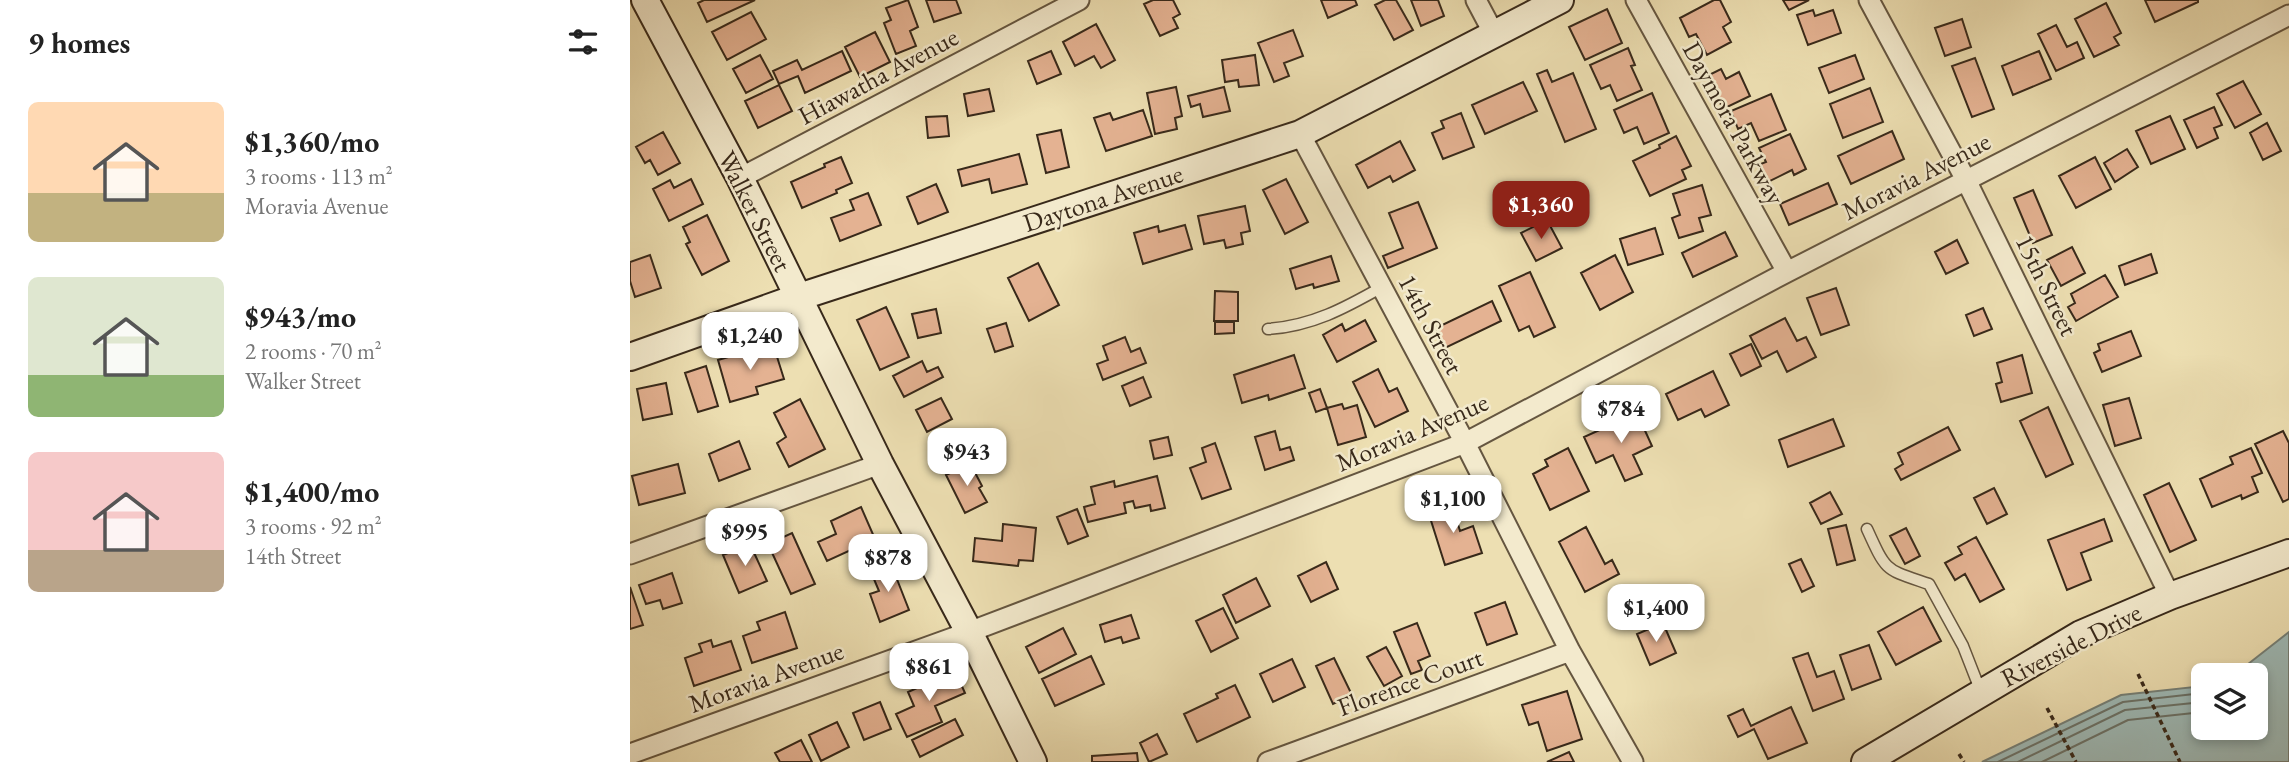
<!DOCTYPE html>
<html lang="en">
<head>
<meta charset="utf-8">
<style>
  :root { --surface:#fff; --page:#f6f6f6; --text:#222; --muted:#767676; --accent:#8f2418 }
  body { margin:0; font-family:"EB Garamond",serif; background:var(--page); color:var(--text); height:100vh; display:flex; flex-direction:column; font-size:26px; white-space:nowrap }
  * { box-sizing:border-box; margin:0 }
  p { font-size:23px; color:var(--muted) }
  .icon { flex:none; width:38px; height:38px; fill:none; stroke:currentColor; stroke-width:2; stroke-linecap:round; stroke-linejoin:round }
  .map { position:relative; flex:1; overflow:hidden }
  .sheet { display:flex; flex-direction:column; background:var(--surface); width:630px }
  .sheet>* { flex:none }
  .tools { position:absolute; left:1561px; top:663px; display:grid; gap:14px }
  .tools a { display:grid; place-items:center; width:77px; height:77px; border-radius:10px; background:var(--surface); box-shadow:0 4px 10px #0003; font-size:35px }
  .price { position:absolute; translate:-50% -60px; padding:0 16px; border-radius:14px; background:#fff; color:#222; font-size:23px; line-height:46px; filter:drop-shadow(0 2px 4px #0008) }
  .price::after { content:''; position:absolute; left:50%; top:42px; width:21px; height:16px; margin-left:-10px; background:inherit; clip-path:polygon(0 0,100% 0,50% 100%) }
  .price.on { background:var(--accent); color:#fff }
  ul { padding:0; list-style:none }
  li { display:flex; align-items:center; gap:21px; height:175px; padding:0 28px }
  li span { display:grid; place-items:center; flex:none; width:196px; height:140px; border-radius:10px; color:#555 }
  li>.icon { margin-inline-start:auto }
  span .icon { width:84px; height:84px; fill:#fffc; stroke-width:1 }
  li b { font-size:30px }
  h2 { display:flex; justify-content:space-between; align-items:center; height:84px; padding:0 28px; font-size:30px }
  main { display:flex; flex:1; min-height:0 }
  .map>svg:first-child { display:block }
  .water { fill:#9ebab7; stroke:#758078; stroke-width:2 }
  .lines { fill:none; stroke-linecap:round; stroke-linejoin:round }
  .shore { stroke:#6b7268; stroke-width:2 }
  .building { fill:#e4b292; stroke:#38291a; stroke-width:2 }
  .lane-casing { stroke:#655640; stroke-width:13 }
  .street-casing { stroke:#655640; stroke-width:23 }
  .secondary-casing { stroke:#38291a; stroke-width:30 }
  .path { stroke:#38291a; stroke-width:3.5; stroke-dasharray:5 3.5; stroke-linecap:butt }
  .lane { stroke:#f3eacd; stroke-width:10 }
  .street { stroke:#f3eacd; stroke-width:19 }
  .secondary { stroke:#f3eacd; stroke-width:26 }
  .labels { text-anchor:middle; stroke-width:5; stroke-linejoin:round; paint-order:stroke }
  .street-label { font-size:26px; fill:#38291a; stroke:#f3eacd }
</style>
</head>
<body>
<main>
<section class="sheet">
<h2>9 homes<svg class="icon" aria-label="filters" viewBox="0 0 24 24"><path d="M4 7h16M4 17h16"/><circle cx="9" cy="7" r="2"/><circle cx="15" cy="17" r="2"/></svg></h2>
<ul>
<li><span style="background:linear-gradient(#ffd9b3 65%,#c2b280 0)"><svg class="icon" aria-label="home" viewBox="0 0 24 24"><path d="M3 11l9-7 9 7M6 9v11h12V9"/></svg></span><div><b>$1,360/mo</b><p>3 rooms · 113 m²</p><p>Moravia Avenue</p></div></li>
<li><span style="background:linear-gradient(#dfe7d0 70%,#8fb573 0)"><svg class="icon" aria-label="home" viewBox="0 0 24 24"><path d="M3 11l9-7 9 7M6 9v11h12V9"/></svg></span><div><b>$943/mo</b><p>2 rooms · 70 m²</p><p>Walker Street</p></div></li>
<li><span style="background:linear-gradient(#f6c9c9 70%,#b9a48a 0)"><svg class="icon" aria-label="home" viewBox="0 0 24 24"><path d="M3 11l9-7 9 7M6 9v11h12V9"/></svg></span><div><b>$1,400/mo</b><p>3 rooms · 92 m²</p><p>14th Street</p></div></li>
</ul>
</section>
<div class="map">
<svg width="1659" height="762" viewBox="0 0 1659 762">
  <rect width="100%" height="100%" fill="#eddfb2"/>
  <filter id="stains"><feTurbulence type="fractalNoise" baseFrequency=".00286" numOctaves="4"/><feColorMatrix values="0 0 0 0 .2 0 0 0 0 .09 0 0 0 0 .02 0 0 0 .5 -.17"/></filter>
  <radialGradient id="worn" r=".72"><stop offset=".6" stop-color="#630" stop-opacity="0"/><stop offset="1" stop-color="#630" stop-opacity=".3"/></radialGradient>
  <!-- water -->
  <path class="water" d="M 1659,632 L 1659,762 L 1352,762 L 1491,695 L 1573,686 L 1573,728 L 1626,728 L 1626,676 L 1604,675 Z"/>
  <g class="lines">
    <!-- shore -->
    <path class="shore" d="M 1368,762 L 1493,702 L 1573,693
      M 1388,762 L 1495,710 L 1573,702
      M 1412,762 L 1498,720 L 1573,712"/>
  </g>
  <!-- building -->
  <path class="building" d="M 74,0 L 125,0 L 77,22 L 68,3 Z
    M 278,0 L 288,27 L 280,31 L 286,46 L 266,54 L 254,23 L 261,20 L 256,8 Z
    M 296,0 L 326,0 L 331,13 L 304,22 Z
    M 523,0 L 543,0 L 550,14 L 543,18 L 548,28 L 530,36 L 514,4 Z
    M 691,0 L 725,0 L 727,5 L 698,18 Z
    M 755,0 L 766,0 L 783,30 L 764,40 L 745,5 Z
    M 781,0 L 808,0 L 814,16 L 791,26 Z
    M 1084,0 L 1090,0 L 1101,22 L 1093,27 L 1101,42 L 1077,55 L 1066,34 L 1059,37 L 1050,18 Z
    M 1153,0 L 1179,0 L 1159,10 Z
    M 1515,0 L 1568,0 L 1568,2 L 1525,22 Z
    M 1476,3 L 1491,33 L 1484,37 L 1489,45 L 1464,57 L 1445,19 Z
    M 977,9 L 992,43 L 955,60 L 939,27 Z
    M 1183,10 L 1185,16 L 1203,10 L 1211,33 L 1178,45 L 1167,15 Z
    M 121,12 L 136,39 L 97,60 L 82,32 Z
    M 1332,19 L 1341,47 L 1315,56 L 1305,28 Z
    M 466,24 L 485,60 L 471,68 L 464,56 L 445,66 L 433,42 Z
    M 1426,25 L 1437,47 L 1447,42 L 1454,58 L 1426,71 L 1408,34 Z
    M 663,30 L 673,56 L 654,63 L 659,76 L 644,82 L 628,43 Z
    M 245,32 L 260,62 L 230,77 L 215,47 Z
    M 998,48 L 1005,65 L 1001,66 L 1012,90 L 987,101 L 980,85 L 971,89 L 960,65 Z
    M 212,51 L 221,71 L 175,93 L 168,76 L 149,84 L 143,71 L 167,60 L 172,70 Z
    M 421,51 L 431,74 L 407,84 L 398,61 Z
    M 1409,51 L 1421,79 L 1383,95 L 1372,66 Z
    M 130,55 L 143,79 L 116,93 L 103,69 Z
    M 625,55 L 629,85 L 609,87 L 608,80 L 595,82 L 592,60 Z
    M 1225,55 L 1234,79 L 1199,93 L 1189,68 Z
    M 1345,58 L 1364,109 L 1342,117 L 1322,66 Z
    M 1091,69 L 1096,79 L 1109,72 L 1120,96 L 1093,109 L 1077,76 Z
    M 917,70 L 922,82 L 943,73 L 966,129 L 935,142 L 907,74 Z
    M 1613,81 L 1631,114 L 1605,128 L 1587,94 Z
    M 893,82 L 907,111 L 855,134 L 842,105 Z
    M 149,85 L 162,111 L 128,128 L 115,101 Z
    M 546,87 L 552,116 L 545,118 L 547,129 L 525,134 L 517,93 Z
    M 594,87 L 600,111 L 573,117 L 570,104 L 561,107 L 558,96 Z
    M 1240,88 L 1253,122 L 1213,138 L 1200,104 Z
    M 359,89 L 364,111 L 338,116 L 334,94 Z
    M 1022,93 L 1039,133 L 1014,144 L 1007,127 L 994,133 L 984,110 Z
    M 1141,94 L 1156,130 L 1129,141 L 1121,123 L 1108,129 L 1101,111 Z
    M 1584,107 L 1592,125 L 1584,128 L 1588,138 L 1567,148 L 1554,120 Z
    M 513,110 L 522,136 L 476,151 L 464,118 L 480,113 L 483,120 Z
    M 831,113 L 844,147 L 813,159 L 802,133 L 814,128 L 811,121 Z
    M 317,116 L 319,136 L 298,138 L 296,117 Z
    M 1540,116 L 1555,149 L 1521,164 L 1506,131 Z
    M 1637,123 L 1651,151 L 1633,160 L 1620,133 Z
    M 431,130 L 439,167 L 416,173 L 407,135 Z
    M 1262,131 L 1274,159 L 1221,184 L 1208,156 Z
    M 33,132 L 50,163 L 28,175 L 20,160 L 15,163 L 6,147 Z
    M 1160,134 L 1176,169 L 1164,175 L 1162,170 L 1136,183 L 1128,165 L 1136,162 L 1129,148 Z
    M 1046,136 L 1061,166 L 1052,170 L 1056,179 L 1020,196 L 1003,161 L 1030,148 L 1029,145 Z
    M 770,141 L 785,170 L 763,182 L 760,176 L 738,188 L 726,165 Z
    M 1497,149 L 1508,167 L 1485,182 L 1474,163 Z
    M 389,154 L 397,184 L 362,193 L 359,179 L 332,186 L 328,170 Z
    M 211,157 L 222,183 L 206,190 L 207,193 L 172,208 L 161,182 L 195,167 L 194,164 Z
    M 1465,157 L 1481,189 L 1446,208 L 1429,176 Z
    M 61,179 L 73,204 L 39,221 L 23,189 L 40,180 L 44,188 Z
    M 656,179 L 678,222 L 655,234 L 633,190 Z
    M 1198,183 L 1207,204 L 1159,225 L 1150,204 Z
    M 306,184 L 318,212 L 288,224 L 277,197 Z
    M 1072,185 L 1081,215 L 1069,218 L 1073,231 L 1049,238 L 1042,218 L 1050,215 L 1043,194 Z
    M 1403,190 L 1422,235 L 1403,243 L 1384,198 Z
    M 238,193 L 251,225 L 210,241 L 201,218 L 224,210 L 220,200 Z
    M 788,202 L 807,248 L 758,268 L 753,256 L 773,248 L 759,213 Z
    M 615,206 L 620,231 L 611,233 L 613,244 L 596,248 L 594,240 L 574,244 L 568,216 Z
    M 77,215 L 99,261 L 72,275 L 56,244 L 60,242 L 53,227 Z
    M 917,220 L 932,248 L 906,261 L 891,233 Z
    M 555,225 L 562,249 L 513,264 L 504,233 L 528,226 L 529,232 Z
    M 1025,228 L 1033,254 L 998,265 L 990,239 Z
    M 1095,232 L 1107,256 L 1063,277 L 1052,253 Z
    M 1327,240 L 1338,263 L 1316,274 L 1305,252 Z
    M 1442,247 L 1455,273 L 1431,286 L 1417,260 Z
    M 1521,254 L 1527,273 L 1495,285 L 1489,266 Z
    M 20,255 L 31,288 L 5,297 L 0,281 L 0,262 Z
    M 985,255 L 1003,292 L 970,310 L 951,273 Z
    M 701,256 L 709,281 L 684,288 L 683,284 L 666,289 L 660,269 Z
    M 408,263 L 429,305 L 399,321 L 378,278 Z
    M 900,272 L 925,327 L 904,337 L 899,326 L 889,331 L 869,286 Z
    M 1475,275 L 1488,297 L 1446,321 L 1438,307 L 1445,303 L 1441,294 Z
    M 1206,288 L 1219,325 L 1191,335 L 1177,298 Z
    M 585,291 L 608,292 L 608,321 L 584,321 Z
    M 862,301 L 871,321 L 815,348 L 806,328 Z
    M 256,307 L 279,357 L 250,370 L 227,320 Z
    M 1353,308 L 1362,329 L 1344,336 L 1336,315 Z
    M 306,309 L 311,333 L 288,338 L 282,314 Z
    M 1155,318 L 1167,341 L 1176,337 L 1186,357 L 1157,372 L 1147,351 L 1132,359 L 1120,336 Z
    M 735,320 L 746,341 L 707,362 L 693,335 L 712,324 L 715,331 Z
    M 585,322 L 604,322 L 604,333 L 585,334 Z
    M 376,323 L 383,346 L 365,352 L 357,329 Z
    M 1501,331 L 1511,356 L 1472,372 L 1464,353 L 1470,350 L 1468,344 Z
    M 495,337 L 501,352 L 510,348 L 516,363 L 473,380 L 467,364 L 478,360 L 473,346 Z
    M 143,344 L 154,379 L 126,387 L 128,394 L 100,402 L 88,360 Z
    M 1121,344 L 1131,366 L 1111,376 L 1100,354 Z
    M 664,355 L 675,388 L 639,400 L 638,395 L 612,403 L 604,375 Z
    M 1392,355 L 1402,393 L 1371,402 L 1366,384 L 1372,382 L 1367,363 Z
    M 292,361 L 297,372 L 308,367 L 313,377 L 274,397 L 263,376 Z
    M 76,366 L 88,406 L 68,412 L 55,373 Z
    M 748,369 L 759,392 L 767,388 L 778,411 L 745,427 L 723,382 Z
    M 1083,371 L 1099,405 L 1075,417 L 1071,409 L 1048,420 L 1036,394 Z
    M 513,377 L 521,397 L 500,406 L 492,386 Z
    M 36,383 L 42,414 L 13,420 L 7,389 Z
    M 690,389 L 697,408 L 686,412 L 679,393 Z
    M 311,398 L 322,419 L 297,432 L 286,410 Z
    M 1499,398 L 1511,438 L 1485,446 L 1473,405 Z
    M 170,399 L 195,449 L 159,467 L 147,443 L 156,437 L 144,413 Z
    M 712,404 L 714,409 L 727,405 L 736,437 L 708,445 L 697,408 Z
    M 1418,407 L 1443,464 L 1416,477 L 1390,421 Z
    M 1007,413 L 1022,446 L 1003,455 L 1012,474 L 995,481 L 983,455 L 966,463 L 954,437 Z
    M 1203,419 L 1214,446 L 1158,467 L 1149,440 Z
    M 1318,427 L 1330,450 L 1271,480 L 1265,469 L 1273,464 L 1268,453 Z
    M 645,431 L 650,450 L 660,447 L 664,460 L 635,470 L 625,437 Z
    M 1653,431 L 1659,443 L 1659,499 L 1653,502 L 1625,444 Z
    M 538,437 L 542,455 L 524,459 L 520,441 Z
    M 109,441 L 120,469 L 89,481 L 79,454 Z
    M 585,443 L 601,489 L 572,499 L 560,468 L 576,462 L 572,448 Z
    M 938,448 L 959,491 L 920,510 L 903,474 L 918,466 L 915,460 Z
    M 1621,448 L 1632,473 L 1622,477 L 1628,492 L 1612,499 L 1611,495 L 1582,507 L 1570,479 L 1603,464 L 1600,457 Z
    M 340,463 L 352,486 L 349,488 L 357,502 L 335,513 L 316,475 Z
    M 48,464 L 55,493 L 9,505 L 2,476 Z
    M 527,476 L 535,508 L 521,511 L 520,505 L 505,508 L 503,501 L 494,503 L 496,513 L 458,522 L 454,507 L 465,504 L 461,487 L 484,481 L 485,487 Z
    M 1539,483 L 1566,540 L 1540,552 L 1514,495 Z
    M 1364,488 L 1377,514 L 1357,524 L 1344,498 Z
    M 1200,492 L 1212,514 L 1191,524 L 1180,503 Z
    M 821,501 L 830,531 L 843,526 L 852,553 L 815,565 L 797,508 Z
    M 231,507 L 245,539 L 197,561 L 188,542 L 206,534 L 201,521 Z
    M 447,509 L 458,536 L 438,544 L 427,517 Z
    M 1474,519 L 1482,541 L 1451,553 L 1461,580 L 1437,590 L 1418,540 Z
    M 373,524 L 406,528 L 403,561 L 389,560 L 388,566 L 343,561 L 345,538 L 372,541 Z
    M 1216,525 L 1225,560 L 1207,565 L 1198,529 Z
    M 956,527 L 975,564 L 982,560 L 989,574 L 955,592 L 929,542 Z
    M 1276,528 L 1290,556 L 1275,564 L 1260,536 Z
    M 162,533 L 185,584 L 161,594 L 138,544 Z
    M 1346,537 L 1374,589 L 1350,602 L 1335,574 L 1325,580 L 1315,563 L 1332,554 L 1328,547 Z
    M 120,544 L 137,581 L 109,593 L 93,555 Z
    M 1171,559 L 1184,586 L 1172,592 L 1159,564 Z
    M 696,562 L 708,589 L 681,602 L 668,576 Z
    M 261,564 L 279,610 L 250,622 L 240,594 L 249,591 L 241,572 Z
    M 42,573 L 52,603 L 33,609 L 30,600 L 16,604 L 9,585 Z
    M 626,578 L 640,606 L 606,623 L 593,595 Z
    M 0,587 L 13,625 L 0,629 Z
    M 875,602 L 887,634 L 857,645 L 845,613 Z
    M 1293,607 L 1311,641 L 1266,665 L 1248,632 Z
    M 593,608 L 608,638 L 581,652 L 566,621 Z
    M 155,612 L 167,648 L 122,663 L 113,636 L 130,630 L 127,622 Z
    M 501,615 L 509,638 L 493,643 L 491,637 L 475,642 L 470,625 Z
    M 787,623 L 800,656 L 788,661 L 792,670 L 781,674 L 764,632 Z
    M 1033,623 L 1046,653 L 1020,665 L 1007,634 Z
    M 433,628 L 446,654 L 409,673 L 396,647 Z
    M 81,640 L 83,647 L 101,641 L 111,670 L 64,686 L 55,658 L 72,652 L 69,644 Z
    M 1239,645 L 1251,679 L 1222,690 L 1210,655 Z
    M 756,647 L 772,676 L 754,686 L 737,657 Z
    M 1178,653 L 1187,677 L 1204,671 L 1214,699 L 1183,711 L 1163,658 Z
    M 461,656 L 474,684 L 425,706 L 412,679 Z
    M 704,658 L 722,695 L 703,704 L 686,666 Z
    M 662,659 L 675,687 L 643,702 L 630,674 Z
    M 325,671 L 335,693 L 305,706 L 312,722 L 277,737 L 266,714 L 284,706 L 278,692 Z
    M 605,685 L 620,717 L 567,742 L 554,714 L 588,698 L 586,694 Z
    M 937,691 L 952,739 L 917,751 L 908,722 L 899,725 L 892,705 Z
    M 250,702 L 261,729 L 234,740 L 223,713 Z
    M 1161,707 L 1177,743 L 1138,759 L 1124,729 L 1108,737 L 1098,716 L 1113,709 L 1121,726 Z
    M 325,719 L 333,735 L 290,757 L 282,740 Z
    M 207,722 L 219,747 L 191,761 L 179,735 Z
    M 527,734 L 537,754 L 519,762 L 510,743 Z
    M 171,740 L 182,762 L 150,762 L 145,753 Z
    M 939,752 L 944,762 L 917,762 Z
    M 507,753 L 508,762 L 462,762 L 462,756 Z"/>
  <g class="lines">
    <!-- lane casing -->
    <g class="lane-casing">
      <path id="lane" d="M 638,329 C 682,326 715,308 752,287
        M 1237,529 C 1257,573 1255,569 1299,584 L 1333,646 L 1351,692"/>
    </g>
    <!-- street casing -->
    <g class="street-casing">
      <path id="street" d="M 846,0 L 864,34
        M 1006,0 L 1157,272
        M 1239,0 L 1336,180 L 1540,596
        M 670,134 L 835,443 L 940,651 L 1003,762
        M 110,178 L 449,0
        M 0,554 L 250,464
        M 0,754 L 339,632 L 835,443 L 1157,272 L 1659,15
        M 638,762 L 940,651"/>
    </g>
    <!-- secondary casing -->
    <g class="secondary-casing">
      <path id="secondary" d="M 15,0 L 110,178 L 250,464 L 339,632 L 403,762
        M 0,357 L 169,297 L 670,134 L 930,0
        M 1235,762 L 1451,634 L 1540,596 L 1659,553"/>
    </g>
    <!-- path -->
    <path class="path" d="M 1508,674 L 1550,762
      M 1417,708 L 1446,762
      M 1329,754 L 1334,762"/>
    <!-- lane -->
    <use href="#lane" class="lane"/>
    <!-- street -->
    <use href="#street" class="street"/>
    <!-- secondary -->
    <use href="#secondary" class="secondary"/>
  </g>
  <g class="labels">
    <!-- street labels -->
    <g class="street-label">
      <text transform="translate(248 76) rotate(-28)" y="9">Hiawatha Avenue</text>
      <text transform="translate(1104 123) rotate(61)" y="9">Daymora Parkway</text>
      <text transform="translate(1286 176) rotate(-27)" y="9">Moravia Avenue</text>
      <text transform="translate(473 198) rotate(-18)" y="9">Daytona Avenue</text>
      <text transform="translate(125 211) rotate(63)" y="9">Walker Street</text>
      <text transform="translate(1417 285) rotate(64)" y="9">15th Street</text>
      <text transform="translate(801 324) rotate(62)" y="9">14th Street</text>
      <text transform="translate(782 432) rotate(-23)" y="9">Moravia Avenue</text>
      <text transform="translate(1441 645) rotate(-27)" y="9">Riverside Drive</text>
      <text transform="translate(136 677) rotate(-20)" y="9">Moravia Avenue</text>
      <text transform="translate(780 682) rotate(-20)" y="9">Florence Court</text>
    </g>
  </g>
  <rect width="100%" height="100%" filter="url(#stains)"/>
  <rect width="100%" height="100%" fill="url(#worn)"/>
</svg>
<div class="tools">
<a><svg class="icon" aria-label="layers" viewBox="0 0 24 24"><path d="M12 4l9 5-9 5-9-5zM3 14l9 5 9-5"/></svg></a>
</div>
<b class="price on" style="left:911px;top:241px">$1,360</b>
<b class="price" style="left:120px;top:372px">$1,240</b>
<b class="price" style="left:991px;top:445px">$784</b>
<b class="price" style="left:337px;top:488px">$943</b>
<b class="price" style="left:823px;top:535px">$1,100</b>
<b class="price" style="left:115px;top:568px">$995</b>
<b class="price" style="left:258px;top:594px">$878</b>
<b class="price" style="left:1026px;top:644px">$1,400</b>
<b class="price" style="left:299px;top:703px">$861</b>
</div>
</main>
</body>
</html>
